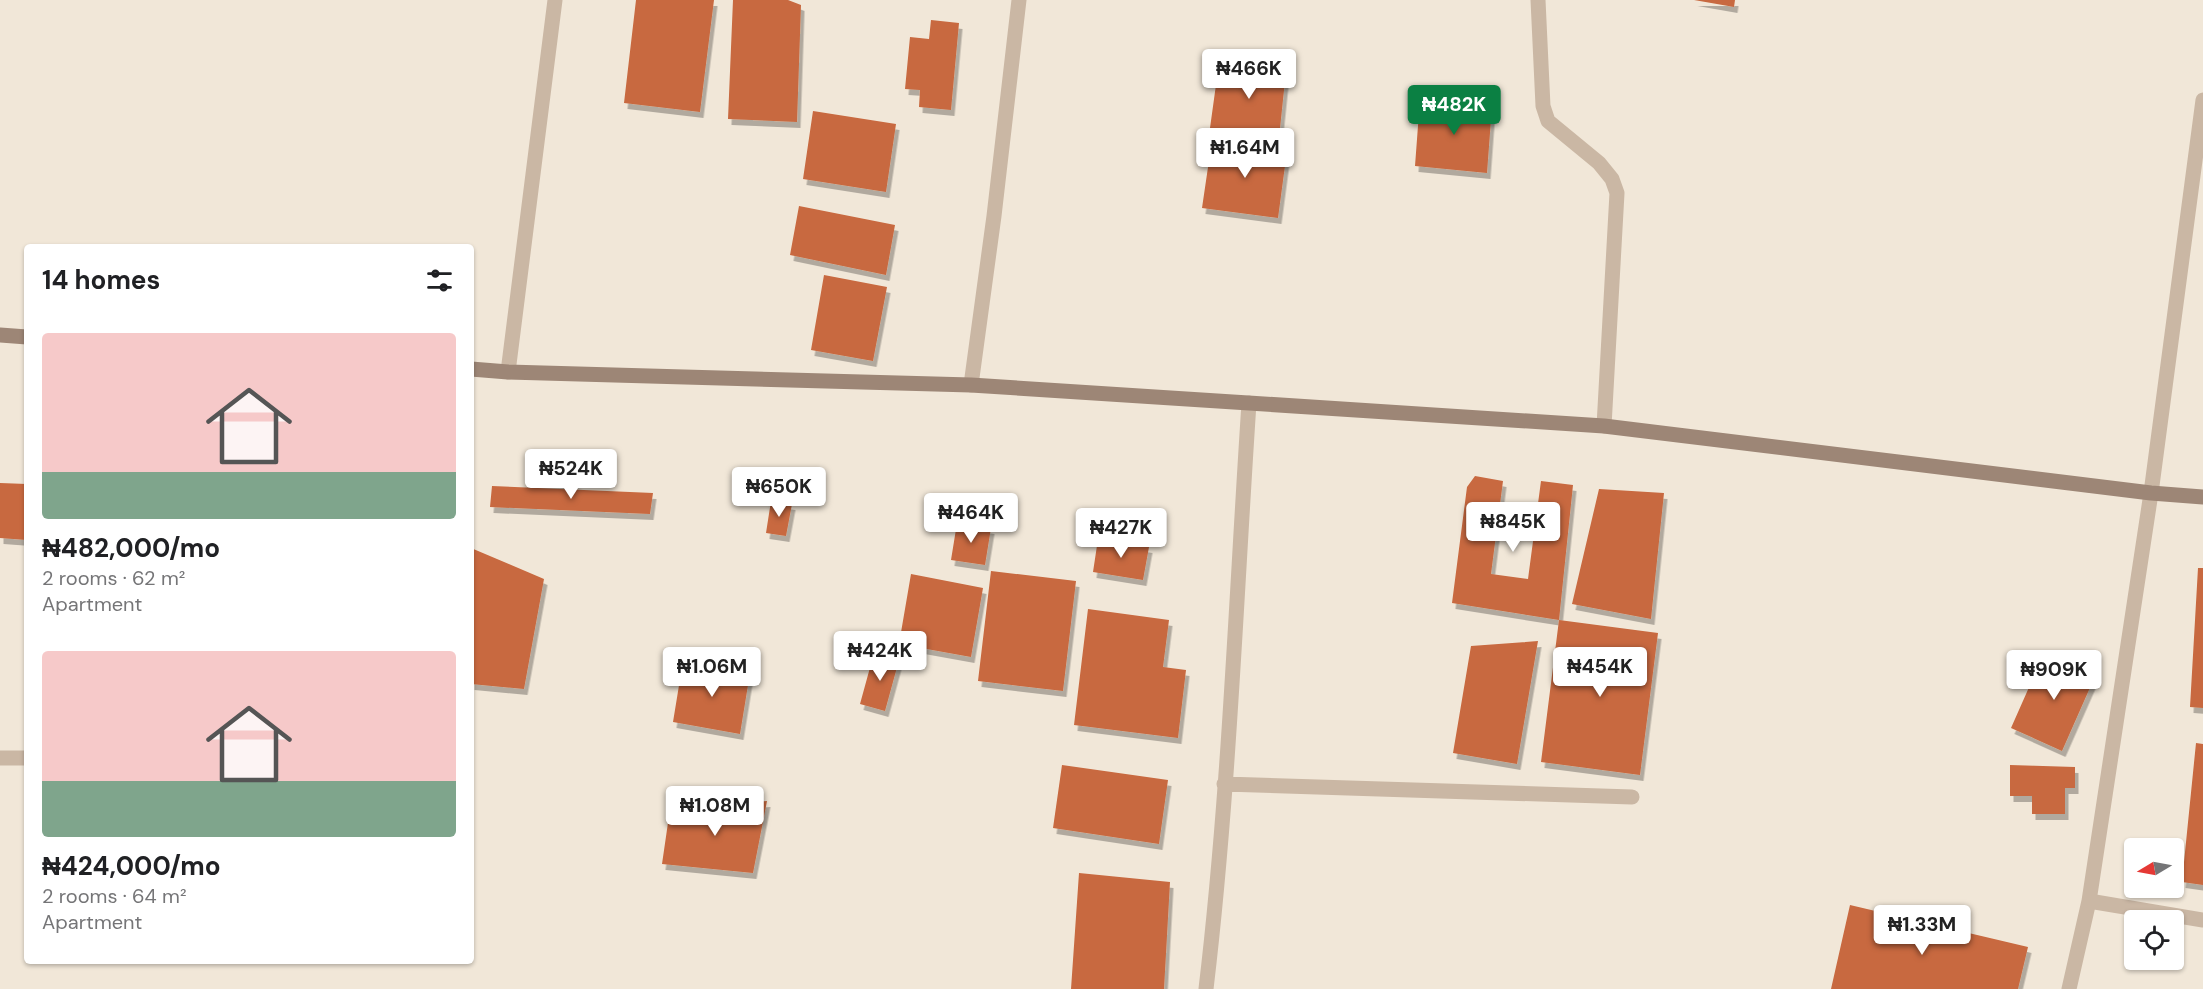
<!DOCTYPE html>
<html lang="en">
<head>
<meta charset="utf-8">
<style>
  :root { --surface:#fff; --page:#f6f6f6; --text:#202124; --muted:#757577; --accent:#0b8043 }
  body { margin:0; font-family:"DM Sans",sans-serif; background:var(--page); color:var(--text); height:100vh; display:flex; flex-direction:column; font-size:22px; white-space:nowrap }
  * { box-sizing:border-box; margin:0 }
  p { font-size:20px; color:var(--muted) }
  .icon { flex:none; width:33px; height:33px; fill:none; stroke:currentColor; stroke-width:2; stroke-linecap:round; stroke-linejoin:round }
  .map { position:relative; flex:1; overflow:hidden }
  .sheet { position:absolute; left:24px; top:244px; width:450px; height:720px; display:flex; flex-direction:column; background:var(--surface); border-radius:6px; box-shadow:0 2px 4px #0004 }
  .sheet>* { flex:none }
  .needle { width:39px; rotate:260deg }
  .buttons { position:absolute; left:2124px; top:838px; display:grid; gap:12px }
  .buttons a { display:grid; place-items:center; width:60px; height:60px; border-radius:6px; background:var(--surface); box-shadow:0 2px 4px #0004; font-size:30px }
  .price { position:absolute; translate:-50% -51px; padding:0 14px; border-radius:6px; background:#fff; color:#222; font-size:20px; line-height:39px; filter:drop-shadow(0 2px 3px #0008) }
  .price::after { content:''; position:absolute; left:50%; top:36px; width:18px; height:14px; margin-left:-9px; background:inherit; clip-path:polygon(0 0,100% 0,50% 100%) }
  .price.selected { background:var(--accent); color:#fff }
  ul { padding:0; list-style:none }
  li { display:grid; align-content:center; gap:12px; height:318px; padding:0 18px }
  li span { display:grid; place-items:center; height:186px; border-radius:6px; color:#555 }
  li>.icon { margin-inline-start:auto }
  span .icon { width:108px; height:108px; fill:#fffc; stroke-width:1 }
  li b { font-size:26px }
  h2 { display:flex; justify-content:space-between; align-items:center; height:72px; padding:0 18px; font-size:26px }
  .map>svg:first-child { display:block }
  .building { fill:#c8693f; filter:url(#shadow) }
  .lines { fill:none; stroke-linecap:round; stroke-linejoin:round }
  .street { stroke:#cab7a4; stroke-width:15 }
  .secondary { stroke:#9d8676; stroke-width:15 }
</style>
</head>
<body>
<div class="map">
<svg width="2203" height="989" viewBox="0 0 2203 989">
  <defs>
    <filter id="shadow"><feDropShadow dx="3.5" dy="6" stdDeviation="0" flood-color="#0004"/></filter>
  </defs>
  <rect width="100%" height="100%" fill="#f1e7d8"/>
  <!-- building -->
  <path class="building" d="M 636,0 L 714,0 L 700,112 L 624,103 Z
    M 733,0 L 788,0 L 801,5 L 797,122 L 728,119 Z
    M 1694,0 L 1735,0 L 1734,7 Z
    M 931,20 L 959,23 L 951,110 L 919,107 L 920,90 L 905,89 L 910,37 L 929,39 Z
    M 1219,63 L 1286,71 L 1279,138 L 1210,128 Z
    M 1420,99 L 1492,106 L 1487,173 L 1415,166 Z
    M 813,111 L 896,124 L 886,192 L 803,179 Z
    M 1212,140 L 1287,151 L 1278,218 L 1202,208 Z
    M 799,206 L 895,225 L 886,275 L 790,255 Z
    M 824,275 L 887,287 L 873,361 L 811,350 Z
    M 1475,476 L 1503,481 L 1491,574 L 1528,579 L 1541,481 L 1573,485 L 1559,620 L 1452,603 L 1467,487 Z
    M 0,483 L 27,484 L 27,540 L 0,538 Z
    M 492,486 L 653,493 L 650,514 L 490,507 Z
    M 1599,489 L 1664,493 L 1651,619 L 1572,604 Z
    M 771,501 L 792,504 L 786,536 L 766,533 Z
    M 957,523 L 991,528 L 985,565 L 951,560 Z
    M 1098,539 L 1149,547 L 1143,580 L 1093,572 Z
    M 471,548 L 544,579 L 524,689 L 471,684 Z
    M 2198,568 L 2203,568 L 2203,708 L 2190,707 Z
    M 991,571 L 1076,581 L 1063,691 L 978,681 Z
    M 911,574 L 983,588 L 971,657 L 899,644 Z
    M 1088,609 L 1169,620 L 1163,667 L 1186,670 L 1178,738 L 1074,725 Z
    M 1559,620 L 1658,633 L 1640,775 L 1541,762 Z
    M 1538,641 L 1517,764 L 1453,753 L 1471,646 Z
    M 2045,651 L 2096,674 L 2062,751 L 2011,728 Z
    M 874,653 L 899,660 L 885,711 L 860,704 Z
    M 683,661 L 750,673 L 740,734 L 673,722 Z
    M 2196,743 L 2203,744 L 2203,885 L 2182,882 Z
    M 1062,765 L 1168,780 L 1159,844 L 1053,828 Z
    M 2010,765 L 2075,767 L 2075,788 L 2065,788 L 2065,814 L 2032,814 L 2032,796 L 2010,796 Z
    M 767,801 L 753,873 L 662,864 L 670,809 Z
    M 1079,873 L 1170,882 L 1164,989 L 1071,989 Z
    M 1850,905 L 2028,947 L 2018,989 L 1831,989 Z"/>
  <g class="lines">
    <!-- street -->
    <path class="street" d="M 1538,0 L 1543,106 L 1548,121 L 1599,163 L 1612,179 L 1617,193 L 1604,426
      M 508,372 L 555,0
      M 971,385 L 994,216 L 1019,0
      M 0,758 L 27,758
      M 1224,784 L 1632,797
      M 2089,901 L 2203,920
      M 1206,989 C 1229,795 1236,598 1249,403
      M 2069,989 L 2089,901 L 2151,493 L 2203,100"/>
    <!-- secondary -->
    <path class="secondary" d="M 0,335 L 27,337
      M 471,369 L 508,372 L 971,385 L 1604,426 L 2151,493 L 2203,497"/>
  </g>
</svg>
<div class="buttons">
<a><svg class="needle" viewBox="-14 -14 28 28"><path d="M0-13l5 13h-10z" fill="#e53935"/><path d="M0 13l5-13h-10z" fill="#757577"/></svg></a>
<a><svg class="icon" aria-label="locate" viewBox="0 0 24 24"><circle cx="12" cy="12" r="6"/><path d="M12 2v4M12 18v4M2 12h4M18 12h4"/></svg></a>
</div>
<b class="price" style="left:1249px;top:100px">₦466K</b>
<b class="price selected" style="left:1454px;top:136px">₦482K</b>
<b class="price" style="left:1245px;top:179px">₦1.64M</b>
<b class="price" style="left:571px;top:500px">₦524K</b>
<b class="price" style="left:779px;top:518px">₦650K</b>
<b class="price" style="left:971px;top:544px">₦464K</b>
<b class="price" style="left:1513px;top:553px">₦845K</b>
<b class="price" style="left:1121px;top:559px">₦427K</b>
<b class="price" style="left:880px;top:682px">₦424K</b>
<b class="price" style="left:712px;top:698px">₦1.06M</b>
<b class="price" style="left:1600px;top:698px">₦454K</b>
<b class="price" style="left:2054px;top:701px">₦909K</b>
<b class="price" style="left:715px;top:837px">₦1.08M</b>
<b class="price" style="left:1922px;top:956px">₦1.33M</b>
<section class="sheet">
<h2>14 homes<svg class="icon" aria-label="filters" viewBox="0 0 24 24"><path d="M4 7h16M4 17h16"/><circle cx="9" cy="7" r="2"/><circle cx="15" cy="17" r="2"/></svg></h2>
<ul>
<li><span style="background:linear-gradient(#f6c9c9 75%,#7fa58c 0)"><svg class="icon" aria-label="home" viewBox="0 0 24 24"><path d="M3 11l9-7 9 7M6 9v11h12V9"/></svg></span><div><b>₦482,000/mo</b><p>2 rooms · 62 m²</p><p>Apartment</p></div></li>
<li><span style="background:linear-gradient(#f6c9c9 70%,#7fa58c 0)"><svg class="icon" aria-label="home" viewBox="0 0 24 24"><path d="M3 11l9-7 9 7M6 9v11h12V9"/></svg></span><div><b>₦424,000/mo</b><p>2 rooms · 64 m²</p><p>Apartment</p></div></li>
</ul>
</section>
</div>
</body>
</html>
